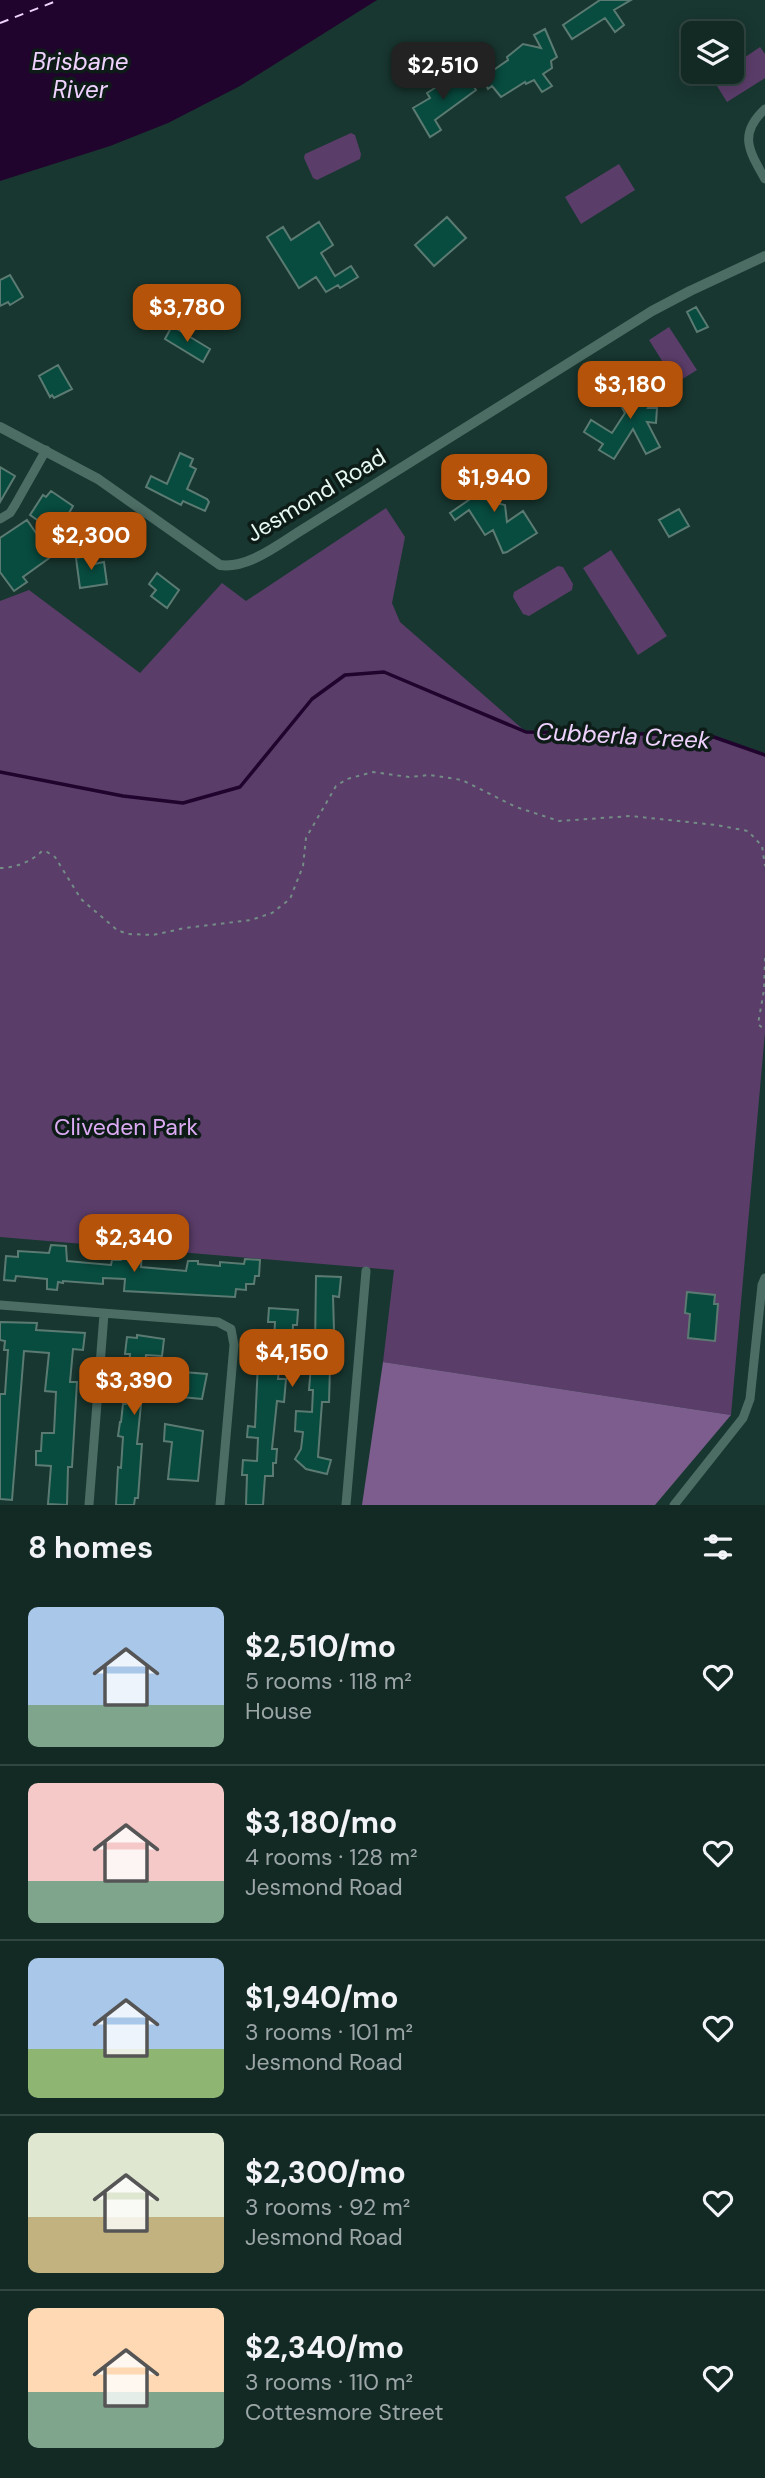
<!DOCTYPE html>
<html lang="en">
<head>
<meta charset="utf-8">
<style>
  :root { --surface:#122924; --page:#1f3531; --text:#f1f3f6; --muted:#9ca6a6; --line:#314541; --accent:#b45309 }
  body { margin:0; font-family:"DM Sans",sans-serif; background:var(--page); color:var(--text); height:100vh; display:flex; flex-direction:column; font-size:26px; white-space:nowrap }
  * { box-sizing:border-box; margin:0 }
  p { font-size:23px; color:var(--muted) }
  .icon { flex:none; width:38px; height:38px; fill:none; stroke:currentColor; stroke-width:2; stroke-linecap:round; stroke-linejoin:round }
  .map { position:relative; height:1505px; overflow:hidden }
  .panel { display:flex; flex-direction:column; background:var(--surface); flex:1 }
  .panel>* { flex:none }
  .controls { position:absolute; left:681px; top:21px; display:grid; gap:14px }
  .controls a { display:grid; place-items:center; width:63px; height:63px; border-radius:10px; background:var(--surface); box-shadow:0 4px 18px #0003,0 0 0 2px var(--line); font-size:35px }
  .price { position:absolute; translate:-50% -60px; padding:0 16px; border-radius:14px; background:var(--accent); color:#fff; font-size:23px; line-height:46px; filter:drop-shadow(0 2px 4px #0008) }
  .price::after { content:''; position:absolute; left:50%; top:42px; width:21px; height:16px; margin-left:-10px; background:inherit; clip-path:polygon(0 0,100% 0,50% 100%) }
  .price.on { background:#222; color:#fff }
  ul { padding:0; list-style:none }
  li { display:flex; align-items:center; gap:21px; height:175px; padding:0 28px }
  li+li { border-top:2px solid var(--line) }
  li span { display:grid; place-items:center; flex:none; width:196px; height:140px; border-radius:10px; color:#555 }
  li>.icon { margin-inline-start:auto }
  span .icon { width:84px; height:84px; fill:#fffc; stroke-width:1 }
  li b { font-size:30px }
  h2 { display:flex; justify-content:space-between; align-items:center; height:84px; padding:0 28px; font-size:30px }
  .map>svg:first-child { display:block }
  .green { fill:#5b3d6a }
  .forest { fill:#7d5d8d }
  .water { fill:#21042d }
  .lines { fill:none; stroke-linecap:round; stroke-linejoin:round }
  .stream { stroke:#21042d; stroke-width:3.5 }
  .ferry { stroke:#f0d2ff; stroke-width:2; stroke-dasharray:9 7; stroke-linecap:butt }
  .building { fill:#084b3f; stroke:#5b7b72; stroke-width:2 }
  .path { stroke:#738d86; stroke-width:2; stroke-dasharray:3.5 5; stroke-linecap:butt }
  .minor { stroke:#4c6d64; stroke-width:9 }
  .tertiary { stroke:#4c6d64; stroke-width:10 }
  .labels { text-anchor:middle; stroke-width:7; stroke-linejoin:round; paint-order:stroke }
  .street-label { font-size:23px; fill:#e7f9f3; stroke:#0e1c18 }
  .park-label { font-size:23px; fill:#dcabf4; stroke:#0e1c18 }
  .water-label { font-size:24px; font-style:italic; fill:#f0d2ff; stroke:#0e1c18 }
</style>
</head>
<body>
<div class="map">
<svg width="765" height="1505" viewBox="0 0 765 1505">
  <rect width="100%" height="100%" fill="#183730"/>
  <!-- green -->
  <path class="green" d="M 760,47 L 765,54 L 765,78 L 727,102 L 712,78 L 722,72 L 732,72 L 732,66 Z
    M 351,133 L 355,135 L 361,154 L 360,159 L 317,180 L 313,178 L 304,158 L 305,154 Z
    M 619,164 L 635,190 L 581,224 L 565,197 Z
    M 669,327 L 697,370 L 676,383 L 649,340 Z
    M 386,508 L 405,537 L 392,603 L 400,622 L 526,732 L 708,735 L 765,755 L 765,1032 L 731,1415 L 383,1362 L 394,1270 L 0,1237 L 0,601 L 29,590 L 140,673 L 222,583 L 246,601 Z
    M 611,550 L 667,636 L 638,655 L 583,568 Z
    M 558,566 L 563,567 L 573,584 L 572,590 L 529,616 L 523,614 L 513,597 L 514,592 Z"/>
  <!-- forest -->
  <path class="forest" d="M 383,1362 L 731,1415 L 655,1505 L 362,1505 Z"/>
  <!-- water -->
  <path class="water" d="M 0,0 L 377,0 L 240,86 L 168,123 L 110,146 L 0,181 Z"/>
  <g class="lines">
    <!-- stream -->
    <path class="stream" d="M 0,772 L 123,796 L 183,803 L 240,787 L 312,699 L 345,675 L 384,672 L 526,732 L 708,735 L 765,755"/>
    <!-- ferry -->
    <path class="ferry" d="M 0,23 L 59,0"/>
  </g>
  <!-- building -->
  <path class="building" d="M 600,0 L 631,0 L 614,10 L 624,25 L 615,32 L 605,18 L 572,39 L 563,25 Z
    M 545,29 L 557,57 L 551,61 L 552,68 L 543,74 L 552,86 L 542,92 L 534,80 L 526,84 L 525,82 L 501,97 L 492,86 L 488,89 L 482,78 L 508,60 L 507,57 L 523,44 L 541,48 L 534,35 Z
    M 466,73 L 476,90 L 435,120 L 441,130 L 430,137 L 413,108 L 430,98 L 427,93 L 441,84 L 443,87 Z
    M 447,217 L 466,238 L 434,266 L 415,245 Z
    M 319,222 L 333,245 L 321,253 L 335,276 L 351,266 L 358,277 L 340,288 L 338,285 L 326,292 L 316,277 L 299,288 L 267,237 L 283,227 L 291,240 Z
    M 10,275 L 23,297 L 10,305 L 8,302 L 0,306 L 0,280 Z
    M 696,307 L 708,327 L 697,332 L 687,312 Z
    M 172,326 L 210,349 L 203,362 L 165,339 Z
    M 58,365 L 72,389 L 54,398 L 52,395 L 50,397 L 39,376 Z
    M 648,379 L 661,387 L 648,408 L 657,408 L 656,423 L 647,422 L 660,447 L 646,454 L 633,429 L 614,459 L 599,450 L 603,444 L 584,432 L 591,420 L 612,433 L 625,413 L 613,391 L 627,384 L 635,399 Z
    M 180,453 L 193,459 L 190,466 L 196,469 L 187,489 L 207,499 L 209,502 L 205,511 L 183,501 L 181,505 L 146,487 L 151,476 L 167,484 Z
    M 0,467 L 15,476 L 0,502 Z
    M 486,467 L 497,488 L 496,503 L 505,505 L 507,522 L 523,511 L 537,533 L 507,552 L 503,553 L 493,530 L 485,535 L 469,510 L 455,520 L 450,513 L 473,497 L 471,491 L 473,490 L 467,480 Z
    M 51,491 L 73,506 L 69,513 L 77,518 L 64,538 L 30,515 L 43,495 L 46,497 Z
    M 679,509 L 689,526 L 669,537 L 659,520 Z
    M 27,520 L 52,556 L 23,577 L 27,582 L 14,591 L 0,572 L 0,538 Z
    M 85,556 L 93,556 L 94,564 L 104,562 L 107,584 L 80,588 L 76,558 Z
    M 157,573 L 179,590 L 167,608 L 151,596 L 156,590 L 149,584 Z
    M 51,1245 L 66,1246 L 67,1261 L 111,1265 L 112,1260 L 121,1260 L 122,1252 L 142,1253 L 141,1267 L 186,1271 L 188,1261 L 198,1261 L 198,1264 L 220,1266 L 220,1262 L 244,1264 L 245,1259 L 260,1260 L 259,1276 L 255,1276 L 254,1284 L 246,1284 L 246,1290 L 236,1289 L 235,1297 L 124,1291 L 125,1279 L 103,1278 L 103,1284 L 63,1281 L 63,1283 L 58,1282 L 57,1290 L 47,1289 L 47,1279 L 16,1276 L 15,1281 L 4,1280 L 6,1256 L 18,1257 L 18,1251 L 49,1253 Z
    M 316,1276 L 341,1277 L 339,1297 L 333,1296 L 334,1331 L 327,1331 L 326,1350 L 338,1351 L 337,1367 L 330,1367 L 329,1402 L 322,1402 L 318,1457 L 331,1460 L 327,1474 L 306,1469 L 295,1459 L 301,1449 L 303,1432 L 295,1431 L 296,1411 L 312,1412 L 313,1390 L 309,1390 L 311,1366 L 299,1365 L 299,1361 L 280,1360 L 278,1379 L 286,1379 L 284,1402 L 277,1401 L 272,1449 L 277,1449 L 276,1463 L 273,1463 L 273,1476 L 265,1476 L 263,1505 L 246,1505 L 247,1475 L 242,1475 L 243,1460 L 257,1461 L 258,1438 L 247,1437 L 248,1426 L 255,1427 L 259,1341 L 274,1342 L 275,1322 L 268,1322 L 269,1308 L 298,1310 L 297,1325 L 293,1325 L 292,1349 L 315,1350 Z
    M 687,1292 L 715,1295 L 714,1304 L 718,1304 L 715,1341 L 688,1338 L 690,1314 L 685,1313 Z
    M 0,1322 L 37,1323 L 36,1330 L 85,1333 L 83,1350 L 73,1349 L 70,1382 L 77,1382 L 72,1467 L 68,1467 L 67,1505 L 48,1504 L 51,1466 L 36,1465 L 36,1451 L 41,1451 L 42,1433 L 54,1433 L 56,1392 L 45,1391 L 49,1353 L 24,1351 L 12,1500 L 0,1499 L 0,1394 L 5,1394 L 8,1350 L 4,1350 L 5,1341 L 0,1340 Z
    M 137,1335 L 164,1339 L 162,1356 L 146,1355 L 137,1444 L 142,1444 L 138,1498 L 135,1498 L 134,1505 L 116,1505 L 118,1467 L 121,1468 L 123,1437 L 118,1436 L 120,1422 L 121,1422 L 123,1404 L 126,1404 L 130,1354 L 125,1354 L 127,1337 L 137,1338 Z
    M 183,1372 L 207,1374 L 202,1399 L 181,1397 Z
    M 165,1424 L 203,1431 L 198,1481 L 168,1479 L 172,1442 L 164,1441 Z"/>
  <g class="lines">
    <!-- path -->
    <path class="path" d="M 0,868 C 15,868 31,862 42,851 L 47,852 L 55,857 L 81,899 L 117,930 L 128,934 L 153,935 L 185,928 L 251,920 L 272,913 L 290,899 L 303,866 L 306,838 L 336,786 L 347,779 L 373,772 L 409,777 L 430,775 L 462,780 L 516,807 L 559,821 L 631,816 L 716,825 L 748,831 L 762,846 L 765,866
      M 765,958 L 764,990 L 758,1024 L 765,1030"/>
    <!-- minor -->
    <path class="minor" d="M 765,109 C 738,134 749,151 765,179
      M 0,519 L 10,513 L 15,505 L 46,450
      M 0,1305 L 218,1322 L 231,1329 L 234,1345 L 220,1505
      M 89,1505 L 104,1314
      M 346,1505 L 366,1271
      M 674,1505 L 743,1418 L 750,1399 L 762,1285 L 765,1278"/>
    <!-- tertiary -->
    <path class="tertiary" d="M 0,427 L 98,479 L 220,565 C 249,569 280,543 305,528 L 652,311 L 690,291 L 765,256"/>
  </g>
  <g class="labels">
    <!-- street labels -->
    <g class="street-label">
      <text transform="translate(316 495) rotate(-31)" y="8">Jesmond Road</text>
    </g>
    <!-- park labels -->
    <g class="park-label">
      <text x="126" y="1135">Cliveden Park</text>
    </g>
    <!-- water labels -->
    <g class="water-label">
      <text x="80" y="70">Brisbane<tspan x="80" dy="28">River</tspan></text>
      <text transform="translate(623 736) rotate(3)" y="8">Cubberla Creek</text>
    </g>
  </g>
</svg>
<div class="controls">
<a><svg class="icon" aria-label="layers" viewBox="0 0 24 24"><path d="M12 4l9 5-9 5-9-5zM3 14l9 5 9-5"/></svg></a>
</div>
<b class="price on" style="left:443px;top:102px">$2,510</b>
<b class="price" style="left:187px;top:344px">$3,780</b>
<b class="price" style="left:630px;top:421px">$3,180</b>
<b class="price" style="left:494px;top:514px">$1,940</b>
<b class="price" style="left:91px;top:572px">$2,300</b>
<b class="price" style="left:134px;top:1274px">$2,340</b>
<b class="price" style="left:292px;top:1389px">$4,150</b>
<b class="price" style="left:134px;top:1417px">$3,390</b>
</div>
<section class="panel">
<h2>8 homes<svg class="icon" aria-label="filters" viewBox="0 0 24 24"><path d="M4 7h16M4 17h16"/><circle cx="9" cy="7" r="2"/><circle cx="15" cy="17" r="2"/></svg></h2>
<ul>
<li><span style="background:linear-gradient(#a9c7e8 70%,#7fa58c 0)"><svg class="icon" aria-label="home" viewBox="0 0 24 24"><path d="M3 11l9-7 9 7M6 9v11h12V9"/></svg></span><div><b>$2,510/mo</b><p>5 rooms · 118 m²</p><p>House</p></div><svg class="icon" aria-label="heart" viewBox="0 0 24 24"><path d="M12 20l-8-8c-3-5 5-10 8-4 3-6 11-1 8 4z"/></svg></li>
<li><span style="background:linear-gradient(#f6c9c9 70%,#7fa58c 0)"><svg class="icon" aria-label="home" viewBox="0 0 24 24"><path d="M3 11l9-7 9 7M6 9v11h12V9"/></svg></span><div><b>$3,180/mo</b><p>4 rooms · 128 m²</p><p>Jesmond Road</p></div><svg class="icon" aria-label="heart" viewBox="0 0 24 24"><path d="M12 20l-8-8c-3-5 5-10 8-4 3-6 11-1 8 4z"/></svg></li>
<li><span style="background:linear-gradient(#a9c7e8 65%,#8fb573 0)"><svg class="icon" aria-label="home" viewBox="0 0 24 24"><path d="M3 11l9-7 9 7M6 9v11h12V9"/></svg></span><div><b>$1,940/mo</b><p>3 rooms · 101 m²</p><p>Jesmond Road</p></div><svg class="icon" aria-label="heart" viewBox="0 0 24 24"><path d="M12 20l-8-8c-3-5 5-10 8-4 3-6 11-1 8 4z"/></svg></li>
<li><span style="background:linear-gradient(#dfe7d0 60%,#c2b280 0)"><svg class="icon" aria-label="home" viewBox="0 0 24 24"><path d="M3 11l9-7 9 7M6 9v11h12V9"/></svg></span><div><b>$2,300/mo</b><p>3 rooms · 92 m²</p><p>Jesmond Road</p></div><svg class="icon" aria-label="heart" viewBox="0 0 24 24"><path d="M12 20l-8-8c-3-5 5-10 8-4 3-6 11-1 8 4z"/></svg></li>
<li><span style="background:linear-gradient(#ffd9b3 60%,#7fa58c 0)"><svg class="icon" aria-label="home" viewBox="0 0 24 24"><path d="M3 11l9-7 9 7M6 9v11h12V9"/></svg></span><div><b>$2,340/mo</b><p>3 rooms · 110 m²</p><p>Cottesmore Street</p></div><svg class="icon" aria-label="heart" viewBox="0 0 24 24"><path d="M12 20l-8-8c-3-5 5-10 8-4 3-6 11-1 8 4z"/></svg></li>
</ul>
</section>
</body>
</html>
